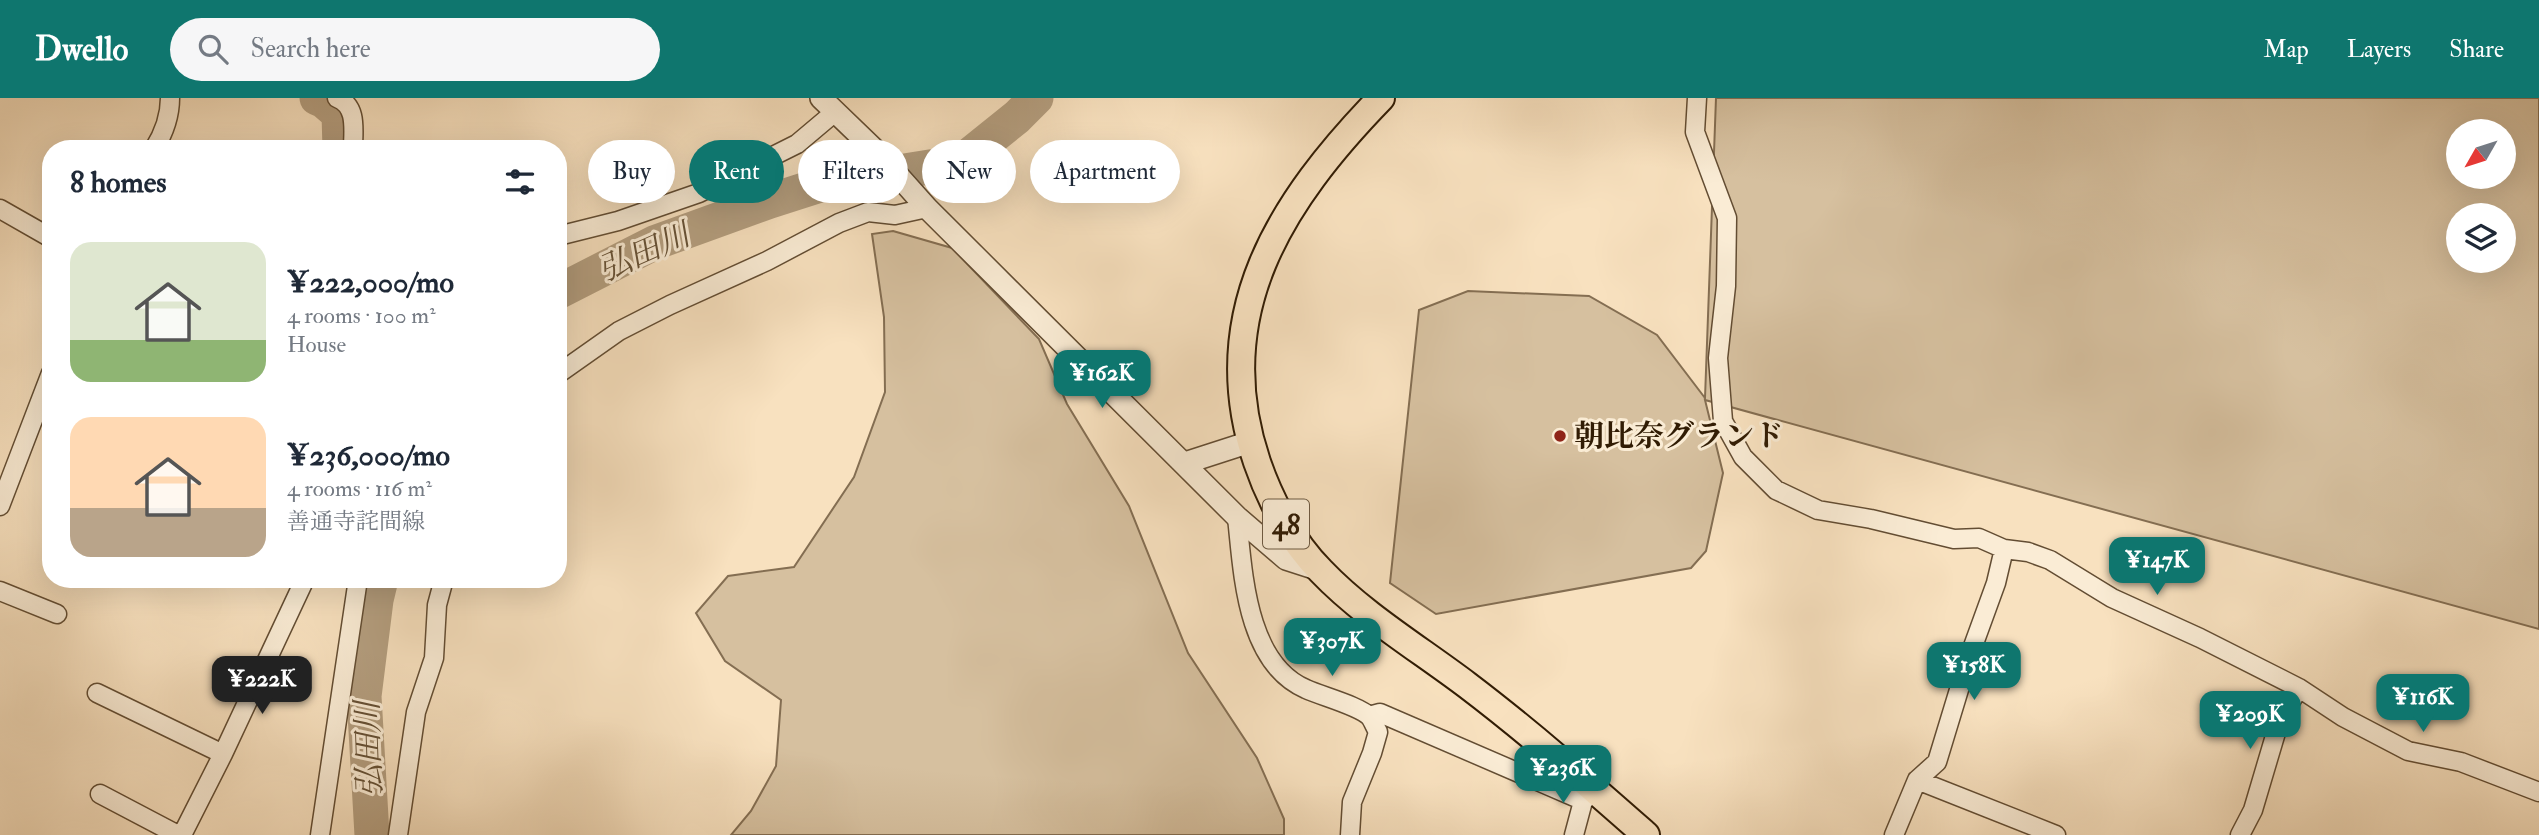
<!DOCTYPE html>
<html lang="en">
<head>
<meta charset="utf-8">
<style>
  :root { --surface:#fff; --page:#f6f6f7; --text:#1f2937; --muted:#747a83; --accent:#0f766e }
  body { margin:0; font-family:"IM FELL Double Pica","Noto Serif JP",serif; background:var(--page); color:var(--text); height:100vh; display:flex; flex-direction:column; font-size:26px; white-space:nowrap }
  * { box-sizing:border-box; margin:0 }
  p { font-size:23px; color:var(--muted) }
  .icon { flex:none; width:38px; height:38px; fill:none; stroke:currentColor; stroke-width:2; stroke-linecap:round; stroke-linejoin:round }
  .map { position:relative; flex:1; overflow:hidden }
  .side { position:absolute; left:42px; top:42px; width:525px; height:448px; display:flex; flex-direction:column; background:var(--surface); border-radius:28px; box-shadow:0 7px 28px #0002 }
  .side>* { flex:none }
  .guide { position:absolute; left:588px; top:42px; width:665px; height:63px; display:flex; gap:14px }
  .needle { width:46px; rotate:231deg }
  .controls { position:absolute; left:2446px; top:21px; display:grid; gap:14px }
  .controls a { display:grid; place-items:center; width:70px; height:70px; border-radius:50%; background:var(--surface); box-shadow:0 7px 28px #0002; font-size:35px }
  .price { position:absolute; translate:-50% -60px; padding:0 16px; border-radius:14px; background:var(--accent); color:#fff; font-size:23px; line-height:46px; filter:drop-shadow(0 2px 4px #0008) }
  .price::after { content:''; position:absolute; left:50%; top:42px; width:21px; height:16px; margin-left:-10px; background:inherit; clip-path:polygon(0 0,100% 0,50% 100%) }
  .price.active { background:#222; color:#fff }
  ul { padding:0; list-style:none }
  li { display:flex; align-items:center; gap:21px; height:175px; padding:0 28px }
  li span { display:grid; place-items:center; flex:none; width:196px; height:140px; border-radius:21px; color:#555 }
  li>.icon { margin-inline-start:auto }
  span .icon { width:84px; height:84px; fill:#fffc; stroke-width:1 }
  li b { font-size:30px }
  h2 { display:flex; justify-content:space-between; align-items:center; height:84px; padding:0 28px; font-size:30px }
  .pill { padding:0 24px; border-radius:32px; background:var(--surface); box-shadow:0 7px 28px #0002; font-size:24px; line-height:63px }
  .pill.active { background:var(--accent); color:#fff }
  header { display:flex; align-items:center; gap:42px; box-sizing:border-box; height:98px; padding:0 35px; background:var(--accent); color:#fff }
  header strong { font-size:33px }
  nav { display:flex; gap:38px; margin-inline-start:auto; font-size:24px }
  .search { width:490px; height:63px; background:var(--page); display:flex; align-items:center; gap:18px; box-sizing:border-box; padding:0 24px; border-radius:38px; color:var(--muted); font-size:26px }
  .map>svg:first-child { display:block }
  .green { fill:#d6c09f; stroke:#846e52; stroke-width:2; fill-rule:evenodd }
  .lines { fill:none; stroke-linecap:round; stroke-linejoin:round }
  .river { stroke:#b49e7f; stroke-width:35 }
  .minor-casing { stroke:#634d33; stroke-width:21 }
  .tertiary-casing { stroke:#634d33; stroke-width:24 }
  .primary-casing { stroke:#311c04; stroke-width:30 }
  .minor { stroke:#faecd5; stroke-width:18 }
  .tertiary { stroke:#faecd5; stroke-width:21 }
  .primary { stroke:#f8e1bf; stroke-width:26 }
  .poi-dot { fill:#8f2418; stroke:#faecd5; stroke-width:2.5 }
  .labels { text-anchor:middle; stroke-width:6; stroke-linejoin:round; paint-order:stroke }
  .shield { fill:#faecd5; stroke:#6d5a43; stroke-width:2 }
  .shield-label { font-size:28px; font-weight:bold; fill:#311c04 }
  .poi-label { font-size:30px; font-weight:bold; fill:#311c04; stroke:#faecd5; text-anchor:start }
  .water-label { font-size:32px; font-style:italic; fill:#655035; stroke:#faecd5 }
</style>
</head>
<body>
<header>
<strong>Dwello</strong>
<div class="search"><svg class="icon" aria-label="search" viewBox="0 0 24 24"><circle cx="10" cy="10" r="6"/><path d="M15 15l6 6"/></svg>Search here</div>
<nav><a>Map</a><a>Layers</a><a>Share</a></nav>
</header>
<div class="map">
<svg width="2539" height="737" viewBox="0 0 2539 737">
  <rect width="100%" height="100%" fill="#f8e1bf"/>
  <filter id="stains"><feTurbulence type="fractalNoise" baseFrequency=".00286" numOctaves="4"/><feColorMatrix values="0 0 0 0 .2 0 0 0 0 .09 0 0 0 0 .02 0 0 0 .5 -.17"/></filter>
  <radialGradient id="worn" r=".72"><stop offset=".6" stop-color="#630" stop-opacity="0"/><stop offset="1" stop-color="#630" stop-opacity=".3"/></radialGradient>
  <!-- green -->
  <path class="green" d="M 1716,0 L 2539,0 L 2539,531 L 1705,302 L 1723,375 L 1706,453 L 1691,470 L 1436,516 L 1390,485 L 1419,212 L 1468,193 L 1589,198 L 1657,237 L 1705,300 ZM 2459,33 L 2504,33 L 2504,79 L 2459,79 ZM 2459,117 L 2504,117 L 2504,163 L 2459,163 Z
    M 893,133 L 952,150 L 1039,241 L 1067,306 L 1129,408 L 1188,555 L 1257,660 L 1284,721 L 1284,737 L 731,737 L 751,713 L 776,668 L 781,602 L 725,563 L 696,515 L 728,478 L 794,469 L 854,379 L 885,294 L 884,219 L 872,136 Z"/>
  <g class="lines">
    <!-- river -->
    <path class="river" d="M 317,0 L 324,3 L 339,16 L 340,51
      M 558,194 L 654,145 L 770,103 L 823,86 L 961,64 L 1017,19 L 1036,0
      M 372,737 L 364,598 L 376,502 L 381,481"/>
    <!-- minor casing -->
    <g class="minor-casing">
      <path id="minor" d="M 337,0 C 358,8 353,33 353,51
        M 1697,0 L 1695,34 L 1727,120 L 1726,188 L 1718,260 L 1723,323 L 1743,359 L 1776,392 L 1818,412 L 1871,421 L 1954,441 L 1979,440 L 2004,451 L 2028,454 L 2050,462 L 2112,500 L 2200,540 L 2299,590 L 2343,619 L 2408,653 L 2461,664 L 2539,694
        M 154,51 C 164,35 170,19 170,0
        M 0,111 L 51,140
        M 558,138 L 618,123 L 699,95 L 797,46 L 835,14
        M 558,276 L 619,233 L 670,207 L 767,163 L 839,125 L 868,114 L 895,117 L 927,110
        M 0,408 L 51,275
        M 1237,419 C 1243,475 1246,565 1306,591 C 1321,598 1360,608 1370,619 C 1373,623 1375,629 1378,634 L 1372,655 L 1352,704 L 1350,737
        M 0,493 L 57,516
        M 97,595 L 223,656
        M 1369,618 L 1380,615 L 1584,703
        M 1917,682 L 2056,737
        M 100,696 L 178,737
        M 182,737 L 223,656 L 305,481
        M 320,737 L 358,481
        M 398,737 L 416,614 L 434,560 L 437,507 L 444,481
        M 1574,737 L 1586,692
        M 1894,737 L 1917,682 L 1937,664 L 1968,562 L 1996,485 L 2004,451
        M 2240,737 L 2253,712 L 2280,621 L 2299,590"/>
    </g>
    <!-- tertiary casing -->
    <g class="tertiary-casing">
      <path id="tertiary" d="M 821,0 L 878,55 L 927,110 L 1237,419 L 1286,461 L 1320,472
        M 1185,365 L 1250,344"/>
    </g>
    <!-- primary casing -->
    <g class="primary-casing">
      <path id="primary" d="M 1381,0 C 1281,103 1207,216 1257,364 C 1270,402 1292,444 1321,473 C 1363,517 1418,550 1467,587 C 1529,634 1588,686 1646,737"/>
    </g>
    <!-- minor -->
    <use href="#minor" class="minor"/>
    <!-- tertiary -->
    <use href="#tertiary" class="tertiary"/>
    <!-- primary -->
    <use href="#primary" class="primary"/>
  </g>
  <!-- markers -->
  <circle class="poi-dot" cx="1560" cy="338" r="7"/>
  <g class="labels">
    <!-- shield labels -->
    <rect class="shield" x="1263" y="401.5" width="46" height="49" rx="5"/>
    <g class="shield-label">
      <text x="1286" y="436">48</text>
    </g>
    <!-- poi labels -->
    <g class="poi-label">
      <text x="1574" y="348">朝比奈グランド</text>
    </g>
    <!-- water labels -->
    <g class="water-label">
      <text transform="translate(644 154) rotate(-24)" y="11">弘田川</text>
      <text transform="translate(368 651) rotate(-92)" y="11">弘田川</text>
    </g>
  </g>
  <rect width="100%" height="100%" filter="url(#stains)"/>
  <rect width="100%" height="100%" fill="url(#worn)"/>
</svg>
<div class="controls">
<a><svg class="needle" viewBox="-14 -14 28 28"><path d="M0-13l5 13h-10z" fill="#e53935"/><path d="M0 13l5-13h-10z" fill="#747a83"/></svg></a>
<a><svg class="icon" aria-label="layers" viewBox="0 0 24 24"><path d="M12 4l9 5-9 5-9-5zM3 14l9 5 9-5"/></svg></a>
</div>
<b class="price" style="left:1102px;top:312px">¥162K</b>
<b class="price" style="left:2157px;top:499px">¥147K</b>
<b class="price" style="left:1332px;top:580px">¥307K</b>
<b class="price" style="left:1974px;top:604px">¥158K</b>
<b class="price active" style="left:262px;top:618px">¥222K</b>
<b class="price" style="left:2423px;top:636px">¥116K</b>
<b class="price" style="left:2250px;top:653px">¥209K</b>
<b class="price" style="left:1563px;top:707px">¥236K</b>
<div class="guide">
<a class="pill">Buy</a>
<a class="pill active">Rent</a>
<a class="pill">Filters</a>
<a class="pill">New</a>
<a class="pill">Apartment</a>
</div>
<section class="side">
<h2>8 homes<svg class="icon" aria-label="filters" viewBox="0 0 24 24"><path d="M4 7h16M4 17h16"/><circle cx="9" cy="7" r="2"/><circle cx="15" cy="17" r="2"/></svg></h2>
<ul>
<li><span style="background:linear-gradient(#dfe7d0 70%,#8fb573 0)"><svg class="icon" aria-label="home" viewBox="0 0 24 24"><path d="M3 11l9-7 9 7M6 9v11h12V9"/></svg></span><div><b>¥222,000/mo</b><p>4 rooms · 100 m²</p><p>House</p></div></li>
<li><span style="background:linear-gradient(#ffd9b3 65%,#b9a48a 0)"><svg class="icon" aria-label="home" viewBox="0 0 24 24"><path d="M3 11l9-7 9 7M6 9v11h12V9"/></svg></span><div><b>¥236,000/mo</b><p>4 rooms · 116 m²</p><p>善通寺詫間線</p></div></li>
</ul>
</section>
</div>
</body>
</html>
